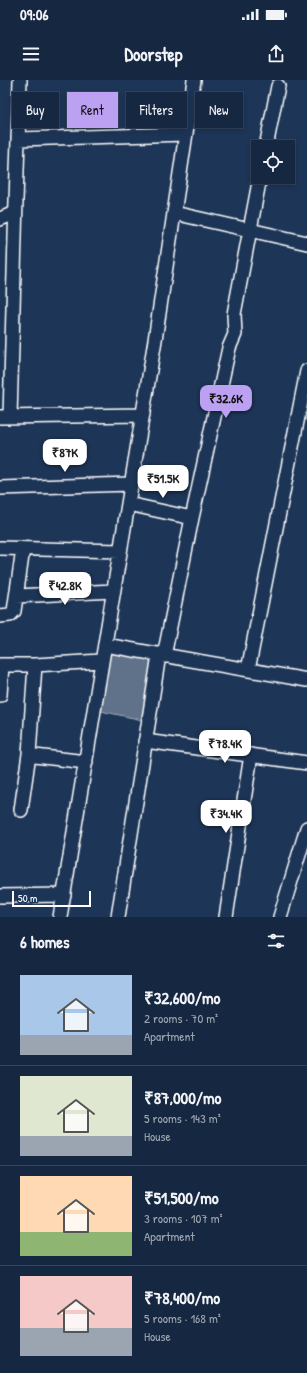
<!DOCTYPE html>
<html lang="en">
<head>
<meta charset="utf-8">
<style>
  :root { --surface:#162841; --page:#1f3048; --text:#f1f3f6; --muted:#9ea6b1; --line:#35445a; --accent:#bca0f2 }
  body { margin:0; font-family:"Patrick Hand",sans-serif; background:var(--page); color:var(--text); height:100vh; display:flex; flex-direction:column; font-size:15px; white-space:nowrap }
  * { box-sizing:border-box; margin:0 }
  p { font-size:13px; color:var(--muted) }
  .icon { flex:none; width:22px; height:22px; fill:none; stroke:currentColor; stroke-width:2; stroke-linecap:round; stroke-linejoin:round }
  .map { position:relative; height:837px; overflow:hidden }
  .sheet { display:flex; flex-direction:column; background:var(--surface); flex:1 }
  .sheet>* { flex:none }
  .top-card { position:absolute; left:12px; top:12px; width:283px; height:36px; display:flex; gap:8px }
  .tools { position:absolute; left:251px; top:60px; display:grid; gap:8px }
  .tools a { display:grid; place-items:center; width:44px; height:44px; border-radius:0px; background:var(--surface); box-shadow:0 2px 6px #0003,0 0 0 1px var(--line); font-size:20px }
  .scale { position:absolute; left:12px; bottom:10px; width:79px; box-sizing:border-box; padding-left:4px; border:2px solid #fff; border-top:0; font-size:11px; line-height:14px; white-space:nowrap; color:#fff; -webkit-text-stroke:3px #1d3557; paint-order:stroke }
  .price { position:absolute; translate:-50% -34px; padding:0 9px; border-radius:8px; background:#fff; color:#222; font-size:13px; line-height:26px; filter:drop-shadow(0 1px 2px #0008) }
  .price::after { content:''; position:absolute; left:50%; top:24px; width:12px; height:9px; margin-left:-6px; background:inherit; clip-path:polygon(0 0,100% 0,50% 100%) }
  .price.selected { background:var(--accent); color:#111 }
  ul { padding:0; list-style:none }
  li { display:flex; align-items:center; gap:12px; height:100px; padding:0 20px }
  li+li { border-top:1px solid var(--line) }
  li span { display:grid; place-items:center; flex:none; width:112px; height:80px; border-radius:0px; color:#555 }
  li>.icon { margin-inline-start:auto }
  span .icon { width:48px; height:48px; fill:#fffc; stroke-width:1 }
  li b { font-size:17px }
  h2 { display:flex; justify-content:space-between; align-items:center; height:48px; padding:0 20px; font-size:17px }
  .chip { padding:0 14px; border-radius:0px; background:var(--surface); box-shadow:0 2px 6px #0003,0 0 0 1px var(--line); font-size:14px; line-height:36px }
  .chip.selected { background:var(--accent); color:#111 }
  .status { display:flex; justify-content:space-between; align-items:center; height:28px; padding:0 20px; background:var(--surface); direction:ltr }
  .status svg { height:11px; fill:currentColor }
  header { display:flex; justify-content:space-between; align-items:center; height:52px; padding:0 20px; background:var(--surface); font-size:18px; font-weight:700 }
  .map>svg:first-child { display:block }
  .water { fill:#617289; stroke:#a0aab8 }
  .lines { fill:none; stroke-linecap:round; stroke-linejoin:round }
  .minor-casing { stroke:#fff; stroke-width:16 }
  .minor { stroke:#1d3557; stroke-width:13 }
</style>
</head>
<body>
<div class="status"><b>09:06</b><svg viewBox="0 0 49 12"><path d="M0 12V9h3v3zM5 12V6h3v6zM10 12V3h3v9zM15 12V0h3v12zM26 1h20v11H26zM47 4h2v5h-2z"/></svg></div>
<header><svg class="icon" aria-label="menu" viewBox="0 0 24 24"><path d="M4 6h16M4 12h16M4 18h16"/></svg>Doorstep<svg class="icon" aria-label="share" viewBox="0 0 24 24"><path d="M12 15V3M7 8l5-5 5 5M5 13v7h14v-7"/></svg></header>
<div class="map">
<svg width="307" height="837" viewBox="0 0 307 837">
  <rect width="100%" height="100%" fill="#1d3557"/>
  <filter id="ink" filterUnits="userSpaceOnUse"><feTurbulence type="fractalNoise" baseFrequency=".025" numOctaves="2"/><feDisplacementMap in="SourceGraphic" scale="8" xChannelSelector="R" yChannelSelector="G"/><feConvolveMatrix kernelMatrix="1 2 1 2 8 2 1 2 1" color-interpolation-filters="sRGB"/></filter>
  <g filter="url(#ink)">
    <!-- water -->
    <path class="water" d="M 106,571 L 156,580 L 147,641 L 96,630 Z"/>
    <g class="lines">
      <!-- minor casing -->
      <g class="minor-casing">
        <path id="minor" d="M 18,59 L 186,54
          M 266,67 L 278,6
          M 174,133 L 307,163
          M 0,139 L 15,133
          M 0,337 L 143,335
          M 10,337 L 16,121 L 20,0
          M 0,408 L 131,404
          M 128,424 L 192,438
          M 0,468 L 120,471
          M 17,516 L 113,511
          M 0,536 L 10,535 L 14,531 L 23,469
          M 105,565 L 307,600
          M 164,576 L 192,438 L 229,268 L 235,254 L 234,234 L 260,97
          M 0,585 L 35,585 L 101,581
          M 35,585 L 29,674 L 35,676 L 86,682
          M 248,590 L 307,291
          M 0,615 L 2,585
          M 145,661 L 307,683
          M 21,730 L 29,674
          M 0,816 L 64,815
          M 60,837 L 155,260 L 194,0
          M 118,837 L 159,575
          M 226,837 L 251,675
          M 280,837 L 307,748"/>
      </g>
      <!-- minor -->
      <use href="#minor" class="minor"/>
    </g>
  </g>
</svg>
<div class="tools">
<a><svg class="icon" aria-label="locate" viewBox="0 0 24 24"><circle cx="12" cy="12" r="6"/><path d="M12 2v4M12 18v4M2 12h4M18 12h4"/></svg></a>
</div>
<div class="scale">50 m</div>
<b class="price selected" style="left:226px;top:339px">₹32.6K</b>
<b class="price" style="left:65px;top:393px">₹87K</b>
<b class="price" style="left:163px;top:419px">₹51.5K</b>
<b class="price" style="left:65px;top:526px">₹42.8K</b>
<b class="price" style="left:225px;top:684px">₹78.4K</b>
<b class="price" style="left:226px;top:754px">₹34.4K</b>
<div class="top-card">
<a class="chip">Buy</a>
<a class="chip selected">Rent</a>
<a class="chip">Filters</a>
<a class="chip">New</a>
</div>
</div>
<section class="sheet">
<h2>6 homes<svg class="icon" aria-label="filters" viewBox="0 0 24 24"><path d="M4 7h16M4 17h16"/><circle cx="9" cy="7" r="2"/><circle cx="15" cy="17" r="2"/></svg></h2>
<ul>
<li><span style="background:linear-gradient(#a9c7e8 75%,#9aa5b1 0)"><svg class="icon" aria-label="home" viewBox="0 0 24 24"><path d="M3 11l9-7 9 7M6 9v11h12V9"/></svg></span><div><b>₹32,600/mo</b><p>2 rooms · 70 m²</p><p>Apartment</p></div></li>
<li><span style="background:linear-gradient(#dfe7d0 75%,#9aa5b1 0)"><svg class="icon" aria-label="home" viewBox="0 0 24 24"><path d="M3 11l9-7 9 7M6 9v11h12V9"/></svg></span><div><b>₹87,000/mo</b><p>5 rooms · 143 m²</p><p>House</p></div></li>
<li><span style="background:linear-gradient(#ffd9b3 70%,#8fb573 0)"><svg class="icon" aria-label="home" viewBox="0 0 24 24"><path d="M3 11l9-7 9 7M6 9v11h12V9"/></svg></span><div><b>₹51,500/mo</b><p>3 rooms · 107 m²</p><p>Apartment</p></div></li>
<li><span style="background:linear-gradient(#f6c9c9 65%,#9aa5b1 0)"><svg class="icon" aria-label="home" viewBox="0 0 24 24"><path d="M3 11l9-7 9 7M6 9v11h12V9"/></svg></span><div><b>₹78,400/mo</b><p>5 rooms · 168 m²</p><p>House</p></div></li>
</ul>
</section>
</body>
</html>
